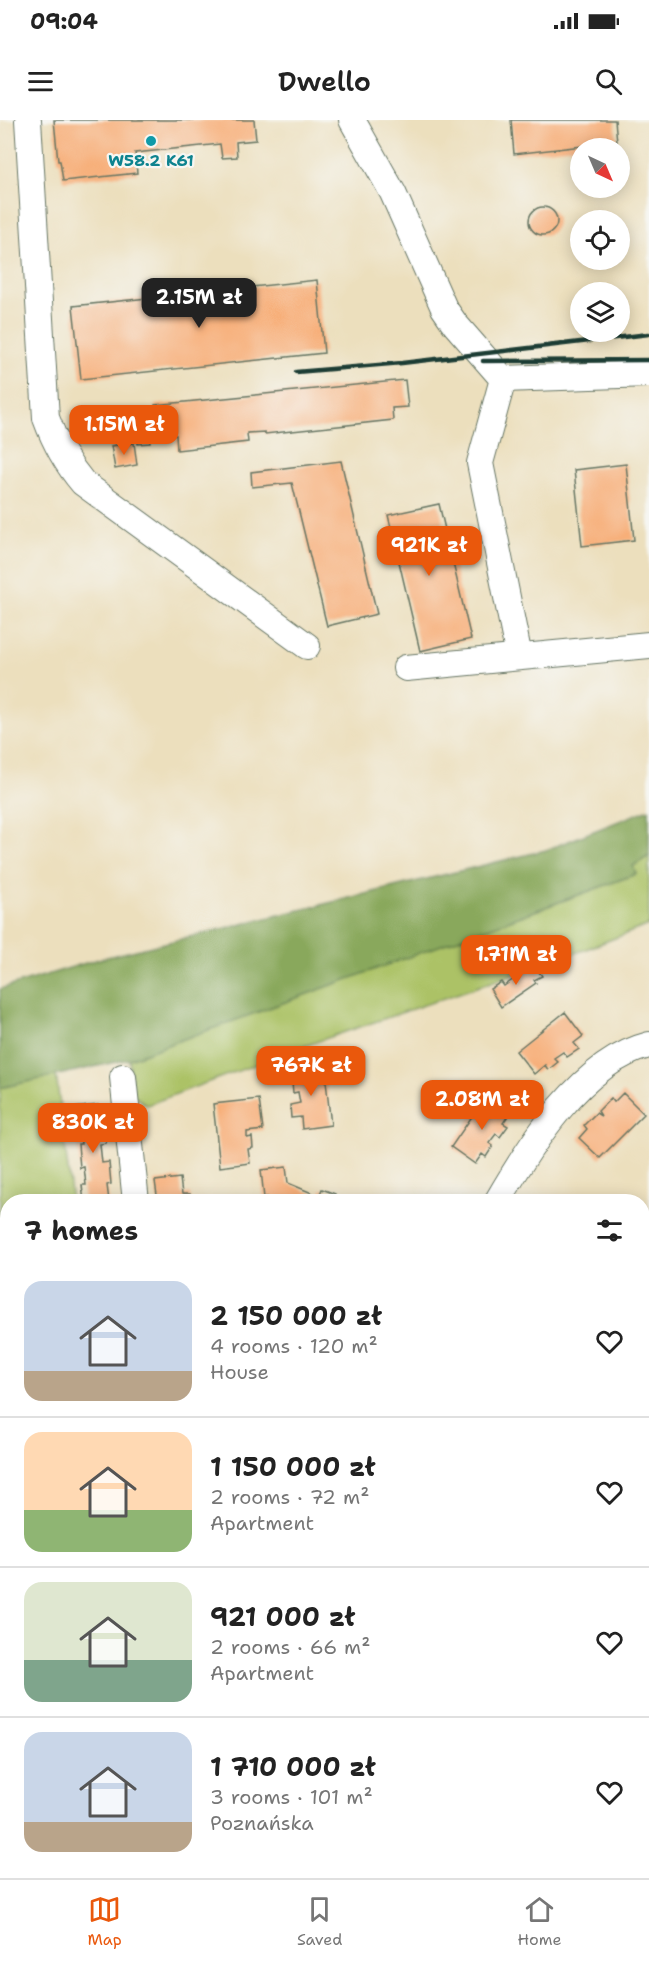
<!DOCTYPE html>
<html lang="en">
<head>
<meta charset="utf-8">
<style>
  :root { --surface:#fff; --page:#f6f6f6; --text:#222; --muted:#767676; --line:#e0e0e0; --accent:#ea580c }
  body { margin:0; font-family:"Shantell Sans",sans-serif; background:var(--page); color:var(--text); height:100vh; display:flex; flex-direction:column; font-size:22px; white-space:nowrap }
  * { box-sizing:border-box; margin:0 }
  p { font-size:20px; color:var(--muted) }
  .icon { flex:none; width:33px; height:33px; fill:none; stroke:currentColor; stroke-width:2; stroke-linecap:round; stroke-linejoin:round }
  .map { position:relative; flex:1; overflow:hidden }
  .panel { position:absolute; left:0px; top:1074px; width:650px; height:684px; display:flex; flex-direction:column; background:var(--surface); border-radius:24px 24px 0 0; box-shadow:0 3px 15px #0003 }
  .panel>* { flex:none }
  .needle { width:39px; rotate:136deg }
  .controls { position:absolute; left:570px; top:18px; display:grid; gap:12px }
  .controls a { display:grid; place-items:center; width:60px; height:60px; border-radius:50%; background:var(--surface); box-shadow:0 3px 15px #0003; font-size:30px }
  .price { position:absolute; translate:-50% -51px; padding:0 14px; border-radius:12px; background:var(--accent); color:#fff; font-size:20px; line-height:39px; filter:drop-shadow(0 2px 3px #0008) }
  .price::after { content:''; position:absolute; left:50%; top:36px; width:18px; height:14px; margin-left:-9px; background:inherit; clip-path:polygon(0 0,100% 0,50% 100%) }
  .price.on { background:#222; color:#fff }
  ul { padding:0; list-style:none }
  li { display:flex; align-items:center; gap:18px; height:150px; padding:0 24px }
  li+li { border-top:2px solid var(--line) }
  li span { display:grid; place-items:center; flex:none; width:168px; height:120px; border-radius:18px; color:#555 }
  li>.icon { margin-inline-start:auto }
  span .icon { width:72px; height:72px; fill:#fffc; stroke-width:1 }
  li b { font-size:26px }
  h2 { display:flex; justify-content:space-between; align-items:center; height:72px; padding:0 24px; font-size:26px }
  .status { display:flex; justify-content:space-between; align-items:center; height:42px; padding:0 30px; background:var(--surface); direction:ltr }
  .status svg { height:16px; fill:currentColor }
  header { display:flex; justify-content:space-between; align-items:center; height:78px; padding:0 24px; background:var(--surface); font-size:27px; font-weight:600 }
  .menu { display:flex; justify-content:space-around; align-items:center; height:84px; border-top:2px solid var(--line); background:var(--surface); font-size:16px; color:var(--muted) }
  .menu a { display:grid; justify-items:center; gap:3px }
  .menu .on { color:var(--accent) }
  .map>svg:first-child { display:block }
  .green { fill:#acc266; stroke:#66804d; stroke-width:1.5 }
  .forest { fill:#89a85b; stroke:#547248; stroke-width:1.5 }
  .building { fill:#f7af79 }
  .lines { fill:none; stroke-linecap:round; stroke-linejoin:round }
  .minor-casing { stroke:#677664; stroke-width:28 }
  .minor { stroke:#fff; stroke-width:26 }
  .rail { stroke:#1f3d34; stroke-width:4.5 }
  .culture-dot { fill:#0f9aa8; stroke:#f6f6f2; stroke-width:2 }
  .labels { text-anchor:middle; stroke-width:4.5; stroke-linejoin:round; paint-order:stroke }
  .culture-label { font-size:16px; font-weight:bold; fill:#0d838f; stroke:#f6f6f2 }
</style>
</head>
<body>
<div class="status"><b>09:04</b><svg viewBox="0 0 49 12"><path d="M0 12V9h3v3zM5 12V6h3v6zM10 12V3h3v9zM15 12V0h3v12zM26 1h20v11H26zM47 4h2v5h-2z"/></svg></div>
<header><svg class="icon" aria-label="menu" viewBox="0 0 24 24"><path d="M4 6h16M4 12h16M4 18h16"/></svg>Dwello<svg class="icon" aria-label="search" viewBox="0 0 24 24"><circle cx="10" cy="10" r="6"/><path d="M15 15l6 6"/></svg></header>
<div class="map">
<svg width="649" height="1758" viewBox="0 0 649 1758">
  <rect width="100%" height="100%" fill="#f6f6f2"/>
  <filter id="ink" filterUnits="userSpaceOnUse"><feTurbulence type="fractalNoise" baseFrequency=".0167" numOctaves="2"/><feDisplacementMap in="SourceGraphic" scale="12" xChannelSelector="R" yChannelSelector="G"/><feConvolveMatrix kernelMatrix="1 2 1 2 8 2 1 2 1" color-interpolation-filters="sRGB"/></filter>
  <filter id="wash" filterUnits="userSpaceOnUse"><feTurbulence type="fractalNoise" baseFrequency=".008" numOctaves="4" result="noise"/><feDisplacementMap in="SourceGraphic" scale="24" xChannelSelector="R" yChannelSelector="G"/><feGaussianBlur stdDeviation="1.35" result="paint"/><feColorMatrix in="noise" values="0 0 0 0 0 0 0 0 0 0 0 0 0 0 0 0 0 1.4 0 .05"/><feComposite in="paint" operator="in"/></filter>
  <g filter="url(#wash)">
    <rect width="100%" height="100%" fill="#ecdfbd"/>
    <!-- green -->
    <path class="green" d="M 649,736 L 649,805 L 573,834 L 313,923 L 147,985 L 133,975 L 129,939 L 636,754 L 633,746 Z
      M 56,954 L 72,1081 L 8,1082 L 8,1306 L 0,1307 L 0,968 Z
      M 0,1323 L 8,1391 L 8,1706 L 0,1707 Z"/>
    <!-- forest -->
    <path class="forest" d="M 649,689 L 649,736 L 633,746 L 636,754 L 129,939 L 0,968 L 0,869 L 99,839 L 546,730 Z"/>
    <g id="blocks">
      <!-- building -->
      <path class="building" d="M 54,0 L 254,0 L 256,20 L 236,22 L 237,37 L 222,38 L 220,24 L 135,33 L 137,53 L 63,61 L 60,41 L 58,41 Z
        M 511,0 L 615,0 L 617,22 L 514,34 Z
        M529 101a14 14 0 1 1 28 0a14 14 0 1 1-28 0Z
        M 317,160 L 324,233 L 81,259 L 73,186 Z
        M 405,260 L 408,287 L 392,288 L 393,300 L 265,314 L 265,312 L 247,313 L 248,322 L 177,330 L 176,315 L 167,315 L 167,312 L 158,313 L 155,285 Z
        M 135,290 L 147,290 L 150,323 L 138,324 Z
        M 134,323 L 137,345 L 115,349 L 111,326 Z
        M 341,341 L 377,494 L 327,506 L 292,363 L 252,367 L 251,352 Z
        M 626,344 L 634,420 L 582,426 L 574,350 Z
        M 439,384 L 471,519 L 420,531 L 388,395 Z
        M 534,845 L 542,856 L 534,860 L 536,863 L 501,887 L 490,869 L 501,862 L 504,866 Z
        M 565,892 L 583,916 L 574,923 L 579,929 L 567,937 L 563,932 L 554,938 L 558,942 L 548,950 L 545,945 L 534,954 L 516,931 Z
        M 324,944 L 331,1005 L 302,1009 L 301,997 L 291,998 L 290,985 L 300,983 L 298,972 L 293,973 L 292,962 L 297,962 L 295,947 Z
        M 623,973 L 644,994 L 600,1038 L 579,1018 L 587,1009 L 584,1005 L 596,993 L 601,996 L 598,991 L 611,978 L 614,982 Z
        M 486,976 L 510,993 L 503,1003 L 508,1006 L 500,1017 L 496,1014 L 489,1023 L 493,1026 L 486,1037 L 482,1034 L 475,1044 L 451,1027 Z
        M 259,979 L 263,1010 L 247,1012 L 247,1018 L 252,1017 L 253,1028 L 248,1029 L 250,1043 L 220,1047 L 213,984 Z
        M 98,985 L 100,1001 L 104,1001 L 106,1023 L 100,1024 L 102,1043 L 109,1042 L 111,1064 L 107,1065 L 109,1081 L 84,1082 L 82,1065 L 86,1065 L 84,1047 L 80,1048 L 78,1024 L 81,1024 L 79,1006 L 75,1006 L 73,988 Z
        M 286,1047 L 288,1063 L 319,1076 L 322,1069 L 335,1074 L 333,1081 L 268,1082 L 267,1077 L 264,1078 L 261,1050 Z
        M 180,1058 L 182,1074 L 190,1074 L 191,1082 L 158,1082 L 155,1061 Z
        M 649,1317 L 649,1338 L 642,1339 L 642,1318 Z
        M 649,1424 L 649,1447 L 642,1448 L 642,1425 Z
        M 649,1541 L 649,1677 L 642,1680 L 642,1544 Z
        M 8,1739 L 8,1750 L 63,1750 L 63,1756 L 79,1755 L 80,1758 L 0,1758 L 0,1740 Z
        M 321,1750 L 351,1750 L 354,1758 L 324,1758 Z
        M 492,1750 L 521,1750 L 524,1758 L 496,1758 Z
        M 523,1750 L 554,1750 L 557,1758 L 526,1758 Z"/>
    </g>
  </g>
  <g filter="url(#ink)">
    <use href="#blocks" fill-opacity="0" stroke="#677664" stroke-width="1.5"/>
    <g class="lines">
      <!-- minor casing -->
      <g class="minor-casing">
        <path id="minor" d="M 28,0 L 46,298 C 55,323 66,343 83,363 L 307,526
          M 352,0 L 393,73 L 444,188 L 455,204 L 503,259 L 649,254
          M 503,259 L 480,343 L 519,537
          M 406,548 L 649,525
          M 123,957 L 136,1082
          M 497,1082 C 530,1025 581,942 649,925
          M 642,1246 L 649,1244
          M 642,1501 L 649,1499
          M 231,1758 L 231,1750"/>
      </g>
      <!-- minor -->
      <use href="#minor" class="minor"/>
      <!-- rail -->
      <path class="rail" d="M 483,241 L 649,240
        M 296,252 L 402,243 L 649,214"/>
    </g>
  </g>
  <!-- markers -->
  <circle class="culture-dot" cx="151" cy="21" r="6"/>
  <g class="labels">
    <!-- culture labels -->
    <g class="culture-label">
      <text x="151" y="46">W58.2 K61</text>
    </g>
  </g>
</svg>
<div class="controls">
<a><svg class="needle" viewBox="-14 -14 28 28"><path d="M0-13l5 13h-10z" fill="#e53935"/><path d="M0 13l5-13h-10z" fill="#767676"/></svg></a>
<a><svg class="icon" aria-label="locate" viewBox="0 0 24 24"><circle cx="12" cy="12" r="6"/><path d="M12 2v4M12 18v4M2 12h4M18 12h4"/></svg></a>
<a><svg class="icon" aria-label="layers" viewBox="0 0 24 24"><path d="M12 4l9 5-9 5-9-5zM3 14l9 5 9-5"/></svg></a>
</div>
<b class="price on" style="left:199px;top:209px">2.15M zł</b>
<b class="price" style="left:124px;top:336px">1.15M zł</b>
<b class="price" style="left:429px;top:457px">921K zł</b>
<b class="price" style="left:516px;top:866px">1.71M zł</b>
<b class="price" style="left:311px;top:977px">767K zł</b>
<b class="price" style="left:482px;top:1011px">2.08M zł</b>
<b class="price" style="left:93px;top:1034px">830K zł</b>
<section class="panel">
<h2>7 homes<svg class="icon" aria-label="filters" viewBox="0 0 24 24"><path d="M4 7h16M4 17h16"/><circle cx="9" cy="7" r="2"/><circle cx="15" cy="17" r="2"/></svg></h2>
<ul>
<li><span style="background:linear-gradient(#c9d6e8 75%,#b9a48a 0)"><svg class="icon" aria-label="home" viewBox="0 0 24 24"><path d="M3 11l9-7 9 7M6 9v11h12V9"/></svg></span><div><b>2 150 000 zł</b><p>4 rooms · 120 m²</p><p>House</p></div><svg class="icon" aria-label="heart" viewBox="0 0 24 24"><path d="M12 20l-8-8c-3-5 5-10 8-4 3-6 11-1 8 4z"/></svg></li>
<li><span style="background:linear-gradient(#ffd9b3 65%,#8fb573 0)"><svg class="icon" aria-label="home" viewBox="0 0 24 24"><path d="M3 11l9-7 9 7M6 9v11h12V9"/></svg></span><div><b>1 150 000 zł</b><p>2 rooms · 72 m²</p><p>Apartment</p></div><svg class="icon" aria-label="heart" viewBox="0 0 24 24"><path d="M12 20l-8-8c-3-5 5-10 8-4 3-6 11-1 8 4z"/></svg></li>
<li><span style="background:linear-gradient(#dfe7d0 65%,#7fa58c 0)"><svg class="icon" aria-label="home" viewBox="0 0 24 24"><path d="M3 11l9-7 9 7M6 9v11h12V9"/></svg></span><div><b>921 000 zł</b><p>2 rooms · 66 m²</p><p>Apartment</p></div><svg class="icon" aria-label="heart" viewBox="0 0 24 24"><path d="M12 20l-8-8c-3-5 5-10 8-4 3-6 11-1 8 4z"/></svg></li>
<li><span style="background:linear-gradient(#c9d6e8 75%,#b9a48a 0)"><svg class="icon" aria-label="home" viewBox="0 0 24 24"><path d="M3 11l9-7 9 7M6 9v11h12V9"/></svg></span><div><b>1 710 000 zł</b><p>3 rooms · 101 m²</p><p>Poznańska</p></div><svg class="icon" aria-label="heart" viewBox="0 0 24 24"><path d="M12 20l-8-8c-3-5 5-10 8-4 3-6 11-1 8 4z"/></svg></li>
</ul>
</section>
</div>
<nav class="menu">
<a class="on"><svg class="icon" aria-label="map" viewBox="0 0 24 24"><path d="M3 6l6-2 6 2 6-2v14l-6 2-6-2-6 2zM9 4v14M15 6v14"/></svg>Map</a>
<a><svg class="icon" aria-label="saved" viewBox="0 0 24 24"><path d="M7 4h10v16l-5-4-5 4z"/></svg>Saved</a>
<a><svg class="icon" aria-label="home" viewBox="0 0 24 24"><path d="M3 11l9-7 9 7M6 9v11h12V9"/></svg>Home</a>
</nav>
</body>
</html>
